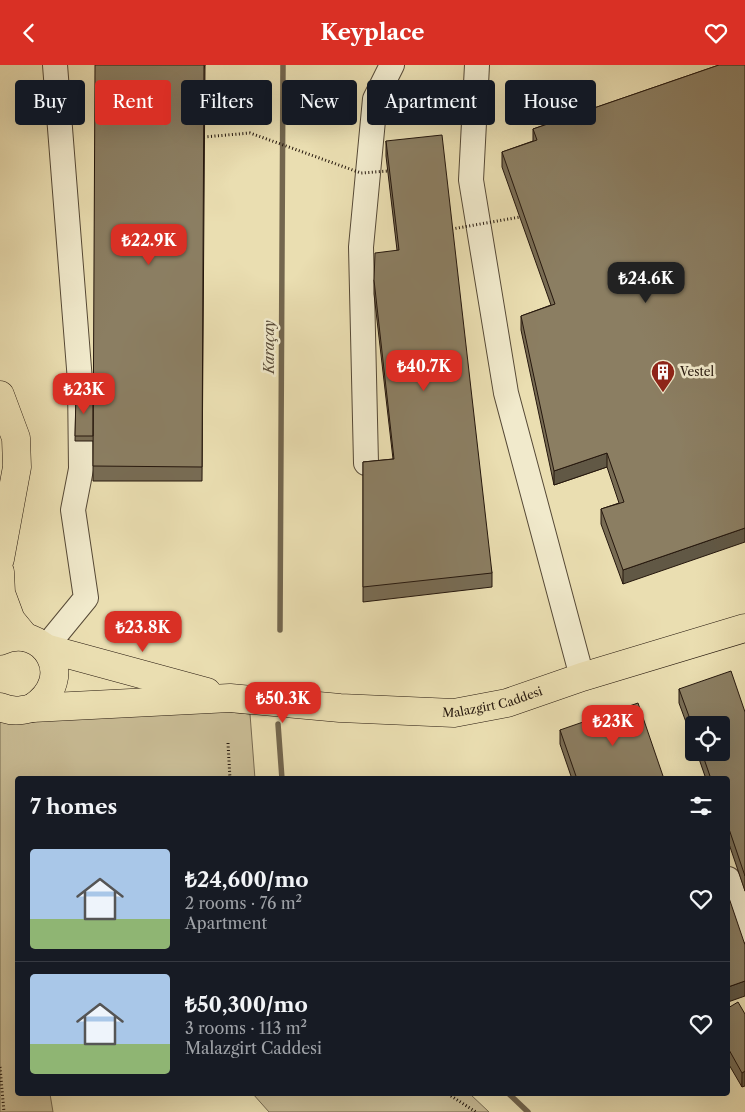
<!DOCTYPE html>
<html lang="en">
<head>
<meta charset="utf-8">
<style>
  :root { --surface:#171b24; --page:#242831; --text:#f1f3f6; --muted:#9ea1a6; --line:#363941; --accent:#d93025 }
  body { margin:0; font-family:"Libre Caslon Text",serif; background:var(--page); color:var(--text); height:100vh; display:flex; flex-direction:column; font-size:19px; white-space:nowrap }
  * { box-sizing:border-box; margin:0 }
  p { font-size:16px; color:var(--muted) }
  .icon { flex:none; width:28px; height:28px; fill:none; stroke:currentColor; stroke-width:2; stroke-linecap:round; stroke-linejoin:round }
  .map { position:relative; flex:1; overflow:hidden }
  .drawer { position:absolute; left:15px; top:711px; width:715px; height:320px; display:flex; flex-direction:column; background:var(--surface); border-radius:5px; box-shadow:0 5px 20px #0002 }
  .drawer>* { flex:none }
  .top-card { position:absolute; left:15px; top:15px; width:715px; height:45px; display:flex; gap:10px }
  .controls { position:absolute; left:685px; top:651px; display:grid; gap:10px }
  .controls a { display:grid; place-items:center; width:45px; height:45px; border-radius:5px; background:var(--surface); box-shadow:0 5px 20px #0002; font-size:25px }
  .price { position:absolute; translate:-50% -42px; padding:0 11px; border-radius:10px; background:var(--accent); color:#fff; font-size:16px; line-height:32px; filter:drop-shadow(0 1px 2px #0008) }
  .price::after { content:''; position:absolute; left:50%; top:30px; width:15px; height:11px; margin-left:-8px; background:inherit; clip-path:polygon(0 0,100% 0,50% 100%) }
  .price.selected { background:#222; color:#fff }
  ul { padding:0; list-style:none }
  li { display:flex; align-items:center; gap:15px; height:125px; padding:0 15px }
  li+li { border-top:1px solid var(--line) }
  li span { display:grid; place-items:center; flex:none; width:140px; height:100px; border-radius:5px; color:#555 }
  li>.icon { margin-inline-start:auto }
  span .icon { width:60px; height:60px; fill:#fffc; stroke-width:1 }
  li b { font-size:21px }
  h2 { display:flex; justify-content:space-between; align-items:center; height:60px; padding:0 15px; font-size:21px }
  .chip { padding:0 18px; border-radius:5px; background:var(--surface); box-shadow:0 5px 20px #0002; font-size:18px; line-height:45px }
  .chip.selected { background:var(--accent); color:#fff }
  header { display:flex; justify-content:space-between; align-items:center; height:65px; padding:0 15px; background:var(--accent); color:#fff; font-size:22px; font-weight:700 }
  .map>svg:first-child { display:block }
  .green { fill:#c9bc95; stroke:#776a51 }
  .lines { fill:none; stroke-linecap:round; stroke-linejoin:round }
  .stream { stroke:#73664e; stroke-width:5.5 }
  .minor-casing { stroke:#564936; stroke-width:26 }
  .major-casing { stroke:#25170d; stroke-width:29 }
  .path { stroke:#25170d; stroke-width:3; stroke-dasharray:1 2.5; stroke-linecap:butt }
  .minor { stroke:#f1eacc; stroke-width:24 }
  .major { stroke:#eadeb1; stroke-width:28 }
  .path-bridge { stroke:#25170d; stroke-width:3; stroke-dasharray:1 2.5; stroke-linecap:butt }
  .wall { fill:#786c54; stroke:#25170d }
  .shaded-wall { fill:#615845; stroke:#25170d }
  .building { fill:#8b7e62; stroke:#25170d }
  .labels { text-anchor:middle; stroke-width:5; stroke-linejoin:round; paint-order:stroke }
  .poi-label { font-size:12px; fill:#25170d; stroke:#f1eacc; text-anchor:start }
  .street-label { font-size:12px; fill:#25170d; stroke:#f1eacc }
  .water-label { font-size:14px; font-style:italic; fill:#594b38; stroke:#f1eacc }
</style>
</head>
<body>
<header><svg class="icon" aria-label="back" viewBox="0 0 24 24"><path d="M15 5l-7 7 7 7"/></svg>Keyplace<svg class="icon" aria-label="heart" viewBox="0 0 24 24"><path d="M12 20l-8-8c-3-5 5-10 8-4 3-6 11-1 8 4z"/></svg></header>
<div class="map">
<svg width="745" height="1047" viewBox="0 0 745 1047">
  <rect width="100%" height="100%" fill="#eadeb1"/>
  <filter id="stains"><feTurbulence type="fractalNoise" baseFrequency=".004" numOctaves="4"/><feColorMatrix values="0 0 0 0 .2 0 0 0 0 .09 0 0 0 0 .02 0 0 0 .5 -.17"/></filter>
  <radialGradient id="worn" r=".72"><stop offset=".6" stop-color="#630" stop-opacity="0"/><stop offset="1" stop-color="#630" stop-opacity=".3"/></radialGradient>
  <!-- green -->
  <path class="green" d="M 147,639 L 250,649 L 255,714 L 18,714 L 18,1029 L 50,1029 L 53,1047 L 0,1047 L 0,653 Z
    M 253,1029 L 470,1029 L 489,1047 L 269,1047 Z"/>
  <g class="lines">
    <!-- stream -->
    <path class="stream" d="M 280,565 L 283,0
      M 278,659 L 282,714
      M 509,1029 L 528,1047"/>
    <!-- minor casing -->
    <g class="minor-casing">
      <path id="minor" d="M 477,0 L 471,115 L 506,328 L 582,612
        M 366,398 L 361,182 L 375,34 L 392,0
        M 45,583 L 86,533 L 73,445 L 81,404 L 80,316 L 55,0
        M 728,814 L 745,865"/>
    </g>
    <!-- major casing -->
    <g class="major-casing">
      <g id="major">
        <path d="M 0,330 L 16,373 L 17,402 L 0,494"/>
        <path d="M 0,507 L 1,528 L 11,555 L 25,572"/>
        <path d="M 0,576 C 44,556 79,613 32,643"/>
        <path d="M 45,583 L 207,627"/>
        <path id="s1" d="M 0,642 C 12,647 20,646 32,643 L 230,633 L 340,643 L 454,648 L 507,638 L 582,612 L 745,563"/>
      </g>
    </g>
    <!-- path -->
    <path class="path" d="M 228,678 L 230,714
      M 0,1002 L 4,1047
      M 448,1029 L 476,1047"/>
    <!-- minor -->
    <use href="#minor" class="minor"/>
    <!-- major -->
    <use href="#major" class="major"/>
    <!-- path-bridge -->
    <path class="path-bridge" d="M 204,72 L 250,68 L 361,108 L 388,106
      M 452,164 L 520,152"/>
  </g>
  <!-- wall -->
  <path class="wall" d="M 205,0 L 202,416 L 93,416 L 93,376 L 75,376 L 76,328 L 93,329 Z
    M 719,0 L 623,519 L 601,459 L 601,444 L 619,438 L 607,402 L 554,420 L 521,265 L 521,251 L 551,240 L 502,102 L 502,87 L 533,76 L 533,64 Z
    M 386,76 L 492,508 L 492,522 L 363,537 L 363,397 L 393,394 L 374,229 L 374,215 L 397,185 L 386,91 Z
    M 679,624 L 745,647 L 745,826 L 728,776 L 728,714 L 706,714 L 697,688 L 721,688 L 694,660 L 694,679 L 679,638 Z
    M 560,665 L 664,714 L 572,714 L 560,679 Z
    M 728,943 L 745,949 L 742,1022 L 728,998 Z"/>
  <!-- shaded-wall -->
  <path class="shaded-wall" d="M 607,388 L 607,402 L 554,420 L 554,406 Z
    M 745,463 L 745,477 L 623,519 L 623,505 Z
    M 745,916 L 745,931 L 728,937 L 728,922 Z
    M 745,1006 L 745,1021 L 742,1022 L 742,1008 Z"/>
  <!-- building -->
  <path class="building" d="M 95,0 L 204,0 L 202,402 L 93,401 Z
    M 719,0 L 745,0 L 745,463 L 623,505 L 601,444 L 624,437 L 607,388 L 554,406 L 521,251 L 555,239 L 502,87 L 537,75 L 533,64 Z
    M 442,70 L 492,508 L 363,522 L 363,397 L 394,394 L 374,215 L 375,188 L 399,185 L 386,76 Z
    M 76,328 L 93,329 L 93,371 L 75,371 Z
    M 731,606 L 745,647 L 745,811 L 728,761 L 728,714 L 711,714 L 702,688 L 721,688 L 721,660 L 694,660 L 694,665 L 679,624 Z
    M 638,638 L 664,714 L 577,714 L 560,665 Z
    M 728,830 L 745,880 L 745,916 L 728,922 Z
    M 738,937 L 745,949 L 745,1006 L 742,1008 L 728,983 L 728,943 Z"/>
  <!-- icons -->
  <defs>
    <g id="building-pin" transform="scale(1.25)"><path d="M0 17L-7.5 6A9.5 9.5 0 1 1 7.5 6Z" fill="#8f2418" stroke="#f1eacc"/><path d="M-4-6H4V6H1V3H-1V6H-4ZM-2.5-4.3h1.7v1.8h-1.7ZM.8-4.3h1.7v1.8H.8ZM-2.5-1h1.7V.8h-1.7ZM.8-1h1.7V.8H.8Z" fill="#fff"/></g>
  </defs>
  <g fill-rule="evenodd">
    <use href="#building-pin" x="663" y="307"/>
  </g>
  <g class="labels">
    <!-- poi labels -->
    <g class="poi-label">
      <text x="680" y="311">Vestel</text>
    </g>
    <!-- street labels -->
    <g class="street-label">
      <text dy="4" stroke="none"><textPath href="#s1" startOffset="495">Malazgirt Caddesi</textPath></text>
    </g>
    <!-- water labels -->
    <g class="water-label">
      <text transform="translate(269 282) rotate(-90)" y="5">Karaçay</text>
    </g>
  </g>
  <rect width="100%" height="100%" filter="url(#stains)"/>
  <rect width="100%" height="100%" fill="url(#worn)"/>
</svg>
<div class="controls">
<a><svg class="icon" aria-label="locate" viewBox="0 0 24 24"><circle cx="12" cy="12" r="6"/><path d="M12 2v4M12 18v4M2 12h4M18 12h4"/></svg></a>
</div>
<b class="price" style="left:149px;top:201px">₺22.9K</b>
<b class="price selected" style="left:646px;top:239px">₺24.6K</b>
<b class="price" style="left:424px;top:327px">₺40.7K</b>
<b class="price" style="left:84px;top:350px">₺23K</b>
<b class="price" style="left:143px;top:588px">₺23.8K</b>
<b class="price" style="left:283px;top:659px">₺50.3K</b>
<b class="price" style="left:613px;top:682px">₺23K</b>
<div class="top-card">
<a class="chip">Buy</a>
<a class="chip selected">Rent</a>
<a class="chip">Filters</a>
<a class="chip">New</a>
<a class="chip">Apartment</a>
<a class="chip">House</a>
</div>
<section class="drawer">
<h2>7 homes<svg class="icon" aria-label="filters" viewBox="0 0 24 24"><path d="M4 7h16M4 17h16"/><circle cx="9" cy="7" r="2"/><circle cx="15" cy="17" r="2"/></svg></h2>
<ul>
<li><span style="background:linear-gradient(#a9c7e8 70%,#8fb573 0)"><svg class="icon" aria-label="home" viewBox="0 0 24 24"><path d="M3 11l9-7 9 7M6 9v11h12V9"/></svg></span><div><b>₺24,600/mo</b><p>2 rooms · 76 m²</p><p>Apartment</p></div><svg class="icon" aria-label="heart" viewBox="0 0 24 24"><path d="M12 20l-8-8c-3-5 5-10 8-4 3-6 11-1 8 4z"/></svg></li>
<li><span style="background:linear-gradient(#a9c7e8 70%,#8fb573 0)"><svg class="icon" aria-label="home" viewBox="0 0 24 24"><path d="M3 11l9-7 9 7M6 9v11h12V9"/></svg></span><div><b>₺50,300/mo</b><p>3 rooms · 113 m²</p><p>Malazgirt Caddesi</p></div><svg class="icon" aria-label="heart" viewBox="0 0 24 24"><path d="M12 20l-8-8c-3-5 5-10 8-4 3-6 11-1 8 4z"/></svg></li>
</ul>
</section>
</div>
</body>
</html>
